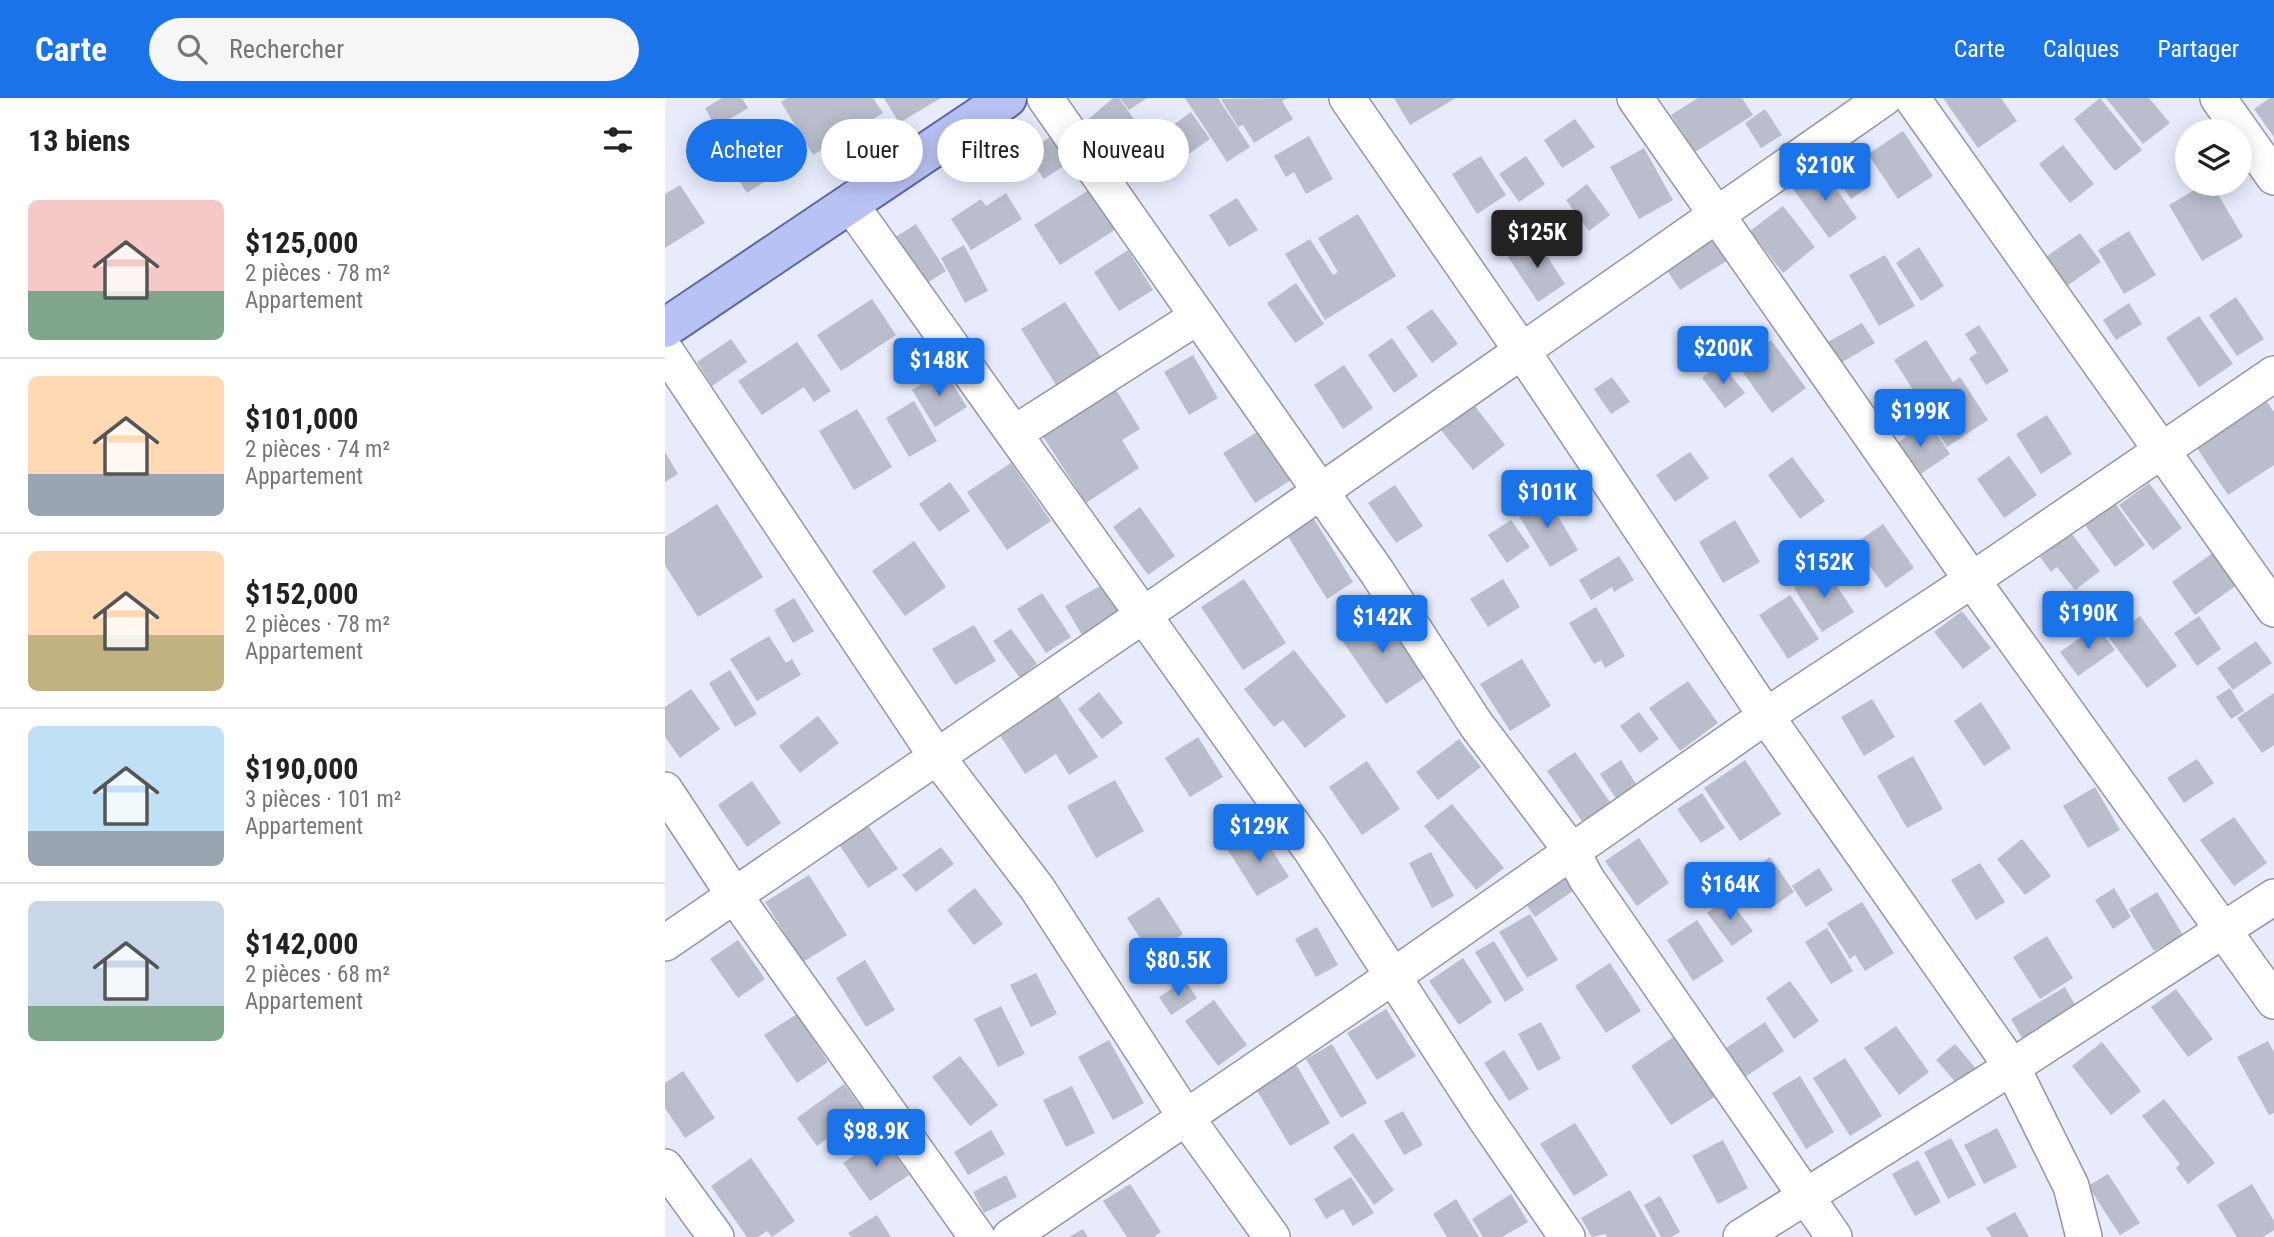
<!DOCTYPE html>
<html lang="fr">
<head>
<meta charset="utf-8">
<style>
  :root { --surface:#fff; --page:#f6f6f6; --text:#222; --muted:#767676; --line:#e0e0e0; --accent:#1a73e8 }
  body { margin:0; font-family:"Roboto Condensed",sans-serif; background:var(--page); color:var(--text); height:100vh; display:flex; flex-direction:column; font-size:26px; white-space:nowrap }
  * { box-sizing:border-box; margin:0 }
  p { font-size:23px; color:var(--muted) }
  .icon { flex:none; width:38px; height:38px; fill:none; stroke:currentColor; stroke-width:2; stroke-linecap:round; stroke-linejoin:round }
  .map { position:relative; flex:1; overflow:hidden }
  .side { display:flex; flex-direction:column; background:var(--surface); width:665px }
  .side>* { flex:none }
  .banner { position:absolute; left:21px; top:21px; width:665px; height:63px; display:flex; gap:14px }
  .fabs { position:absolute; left:1510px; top:21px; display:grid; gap:14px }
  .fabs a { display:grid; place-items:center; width:77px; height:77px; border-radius:50%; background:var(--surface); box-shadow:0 4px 18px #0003; font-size:35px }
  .price { position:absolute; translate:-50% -60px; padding:0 16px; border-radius:7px; background:var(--accent); color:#fff; font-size:23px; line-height:46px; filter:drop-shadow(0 2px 4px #0008) }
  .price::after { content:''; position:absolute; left:50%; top:42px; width:21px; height:16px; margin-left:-10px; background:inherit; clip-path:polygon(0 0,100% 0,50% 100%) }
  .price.on { background:#222; color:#fff }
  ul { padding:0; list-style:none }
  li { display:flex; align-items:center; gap:21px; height:175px; padding:0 28px }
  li+li { border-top:2px solid var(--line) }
  li span { display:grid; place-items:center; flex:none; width:196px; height:140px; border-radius:10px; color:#555 }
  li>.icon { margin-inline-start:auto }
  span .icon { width:84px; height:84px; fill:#fffc; stroke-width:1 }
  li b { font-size:30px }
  h2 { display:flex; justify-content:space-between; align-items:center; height:84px; padding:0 28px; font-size:30px }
  .tag { padding:0 24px; border-radius:32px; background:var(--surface); box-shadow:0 4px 18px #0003; font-size:24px; line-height:63px }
  .tag.on { background:var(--accent); color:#fff }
  header { display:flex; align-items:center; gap:42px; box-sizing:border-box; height:98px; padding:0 35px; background:var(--accent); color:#fff }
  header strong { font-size:33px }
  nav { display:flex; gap:38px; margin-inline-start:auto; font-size:24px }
  .search { width:490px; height:63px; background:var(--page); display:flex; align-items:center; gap:18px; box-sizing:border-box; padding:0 24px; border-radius:38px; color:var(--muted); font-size:26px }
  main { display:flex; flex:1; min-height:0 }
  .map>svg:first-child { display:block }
  .building { fill:#b9bdcc }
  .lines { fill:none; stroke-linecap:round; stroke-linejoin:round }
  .minor-casing { stroke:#9396a5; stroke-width:38 }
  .major-casing { stroke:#5d689f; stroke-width:42 }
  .minor { stroke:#fff; stroke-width:35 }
  .major { stroke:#b8c2f4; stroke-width:38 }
</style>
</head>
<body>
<header>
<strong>Carte</strong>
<div class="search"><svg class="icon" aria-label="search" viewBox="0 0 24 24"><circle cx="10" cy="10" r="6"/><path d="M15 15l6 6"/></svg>Rechercher</div>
<nav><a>Carte</a><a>Calques</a><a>Partager</a></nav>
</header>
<main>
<section class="side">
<h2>13 biens<svg class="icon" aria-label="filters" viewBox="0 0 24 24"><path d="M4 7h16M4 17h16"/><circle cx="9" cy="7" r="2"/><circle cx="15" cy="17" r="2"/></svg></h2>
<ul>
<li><span style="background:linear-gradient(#f6c9c9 65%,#7fa58c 0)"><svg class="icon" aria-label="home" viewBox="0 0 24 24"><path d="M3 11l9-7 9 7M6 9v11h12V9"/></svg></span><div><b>$125,000</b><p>2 pièces · 78 m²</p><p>Appartement</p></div></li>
<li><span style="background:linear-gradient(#ffd9b3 70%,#9aa5b1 0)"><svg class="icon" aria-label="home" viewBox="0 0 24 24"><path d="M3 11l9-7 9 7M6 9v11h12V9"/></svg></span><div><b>$101,000</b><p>2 pièces · 74 m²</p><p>Appartement</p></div></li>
<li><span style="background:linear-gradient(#ffd9b3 60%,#c2b280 0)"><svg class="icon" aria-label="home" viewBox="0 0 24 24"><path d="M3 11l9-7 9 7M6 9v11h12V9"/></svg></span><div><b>$152,000</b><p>2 pièces · 78 m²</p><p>Appartement</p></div></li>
<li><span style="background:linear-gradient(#bfe0f5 75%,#9aa5b1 0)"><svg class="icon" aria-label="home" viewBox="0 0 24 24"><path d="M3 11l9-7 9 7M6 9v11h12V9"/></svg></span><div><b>$190,000</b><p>3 pièces · 101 m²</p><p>Appartement</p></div></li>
<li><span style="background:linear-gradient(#c9d6e8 75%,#7fa58c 0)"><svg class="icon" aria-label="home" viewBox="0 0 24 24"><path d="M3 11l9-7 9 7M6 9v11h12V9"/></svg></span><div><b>$142,000</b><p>2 pièces · 68 m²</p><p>Appartement</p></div></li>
</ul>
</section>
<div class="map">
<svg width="1609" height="1139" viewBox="0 0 1609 1139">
  <rect width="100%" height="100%" fill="#e7ebfb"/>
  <!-- building -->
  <path class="building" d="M 57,0 L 77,0 L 83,10 L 51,29 L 40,10 Z
    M 122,0 L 208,0 L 218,15 L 148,57 L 116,4 Z
    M 219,0 L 276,0 L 234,25 Z
    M 448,0 L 454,0 L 485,44 L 526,14 L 545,41 L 501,72 L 481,45 L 461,59 L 444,35 L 432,43 L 419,25 Z
    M 455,0 L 482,0 L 464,12 Z
    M 520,0 L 553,0 L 585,49 L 562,64 Z
    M 623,0 L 617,3 L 628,21 L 589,45 L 578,27 L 573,29 L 556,1 Z
    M 729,0 L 791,0 L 745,27 Z
    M 1033,0 L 1077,0 L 1088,17 L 1030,54 L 1006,17 Z
    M 1278,0 L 1336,0 L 1352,23 L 1313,50 Z
    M 1435,0 L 1477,52 L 1450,73 L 1409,21 Z
    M 1441,0 L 1484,0 L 1505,25 L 1478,46 Z
    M 1605,0 L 1609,0 L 1609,39 L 1589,11 Z
    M 1100,11 L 1117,37 L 1096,50 L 1080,25 Z
    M 910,21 L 930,49 L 897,70 L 879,42 Z
    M 394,33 L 412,59 L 379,81 L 361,55 Z
    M 1238,33 L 1268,78 L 1233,101 L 1203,56 Z
    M 100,36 L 121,70 L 82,95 L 61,61 Z
    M 644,38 L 668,81 L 641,96 L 629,74 L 621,79 L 609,58 Z
    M 1398,47 L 1429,86 L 1405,105 L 1374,66 Z
    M 979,50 L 1008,102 L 974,121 L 945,69 Z
    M 1181,50 L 1206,87 L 1186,101 L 1161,64 Z
    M 1522,51 L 1522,73 L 1512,59 Z
    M 816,58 L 841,97 L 812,116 L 787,76 Z
    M 861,58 L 880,86 L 854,104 L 834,76 Z
    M 1156,70 L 1192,120 L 1164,140 L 1128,91 Z
    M 922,86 L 945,117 L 924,133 L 901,102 Z
    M 1540,86 L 1547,86 L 1578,139 L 1537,163 L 1504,107 Z
    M 15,87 L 40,125 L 0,150 L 0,96 Z
    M 430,88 L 456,128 L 395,167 L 369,127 Z
    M 341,95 L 357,121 L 306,152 L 286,121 L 316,101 L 321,108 Z
    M 572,100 L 593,132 L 564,149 L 544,117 Z
    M 1118,108 L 1150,149 L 1118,175 L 1085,133 Z
    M 693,116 L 731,178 L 660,222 L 620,156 L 645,141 L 668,177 L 673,174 L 653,140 Z
    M 251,126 L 281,173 L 251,192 L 221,145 Z
    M 1464,133 L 1491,177 L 1459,196 L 1433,152 Z
    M 1046,135 L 1063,162 L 1015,192 L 998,166 Z
    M 1415,135 L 1436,164 L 1399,190 L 1378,161 Z
    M 871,141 L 900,186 L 873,204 L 843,159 Z
    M 299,147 L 323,193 L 300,205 L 276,160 Z
    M 1254,149 L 1279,188 L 1256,203 L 1231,165 Z
    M 463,152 L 488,192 L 454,213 L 429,174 Z
    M 1220,157 L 1250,208 L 1214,228 L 1184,177 Z
    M 631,185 L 659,226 L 630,245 L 602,205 Z
    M 1571,199 L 1599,241 L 1572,258 L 1544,217 Z
    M 207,201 L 231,237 L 176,273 L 152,237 Z
    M 400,204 L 436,259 L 391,287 L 356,231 Z
    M 1464,205 L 1477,226 L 1451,242 L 1438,222 Z
    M 767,211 L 793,246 L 767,265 L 741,229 Z
    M 1534,218 L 1568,266 L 1534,289 L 1501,240 Z
    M 1197,225 L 1210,245 L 1174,266 L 1161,245 Z
    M 1314,227 L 1344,273 L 1321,287 L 1304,260 L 1312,255 L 1300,236 Z
    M 727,240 L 753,278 L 729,295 L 703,257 Z
    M 66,241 L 82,264 L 47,288 L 32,264 Z
    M 1106,242 L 1141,290 L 1107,315 L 1072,266 Z
    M 1261,242 L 1288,284 L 1295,279 L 1323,322 L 1282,349 L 1267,326 L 1253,335 L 1240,315 L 1276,291 L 1255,303 L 1229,262 Z
    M 132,244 L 166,293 L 149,304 L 139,289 L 97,317 L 73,283 Z
    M 528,257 L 553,300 L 524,317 L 499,274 Z
    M 1056,265 L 1080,295 L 1060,310 L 1037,280 Z
    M 679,267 L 708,310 L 678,331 L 649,287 Z
    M 279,272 L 302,309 L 270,329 L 247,292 Z
    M 947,279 L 965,304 L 946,316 L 929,291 Z
    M 450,290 L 475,331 L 457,342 L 474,370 L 421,405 L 377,337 Z
    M 249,303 L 272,343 L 244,359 L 221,320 Z
    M 1602,304 L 1609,314 L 1609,367 L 1563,397 L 1532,350 Z
    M 809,307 L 840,347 L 808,372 L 776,332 Z
    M 192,311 L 227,369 L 189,392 L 154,333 Z
    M 1382,317 L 1407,356 L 1376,376 L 1351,336 Z
    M 1242,322 L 1253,338 L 1267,329 L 1285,356 L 1250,380 L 1228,348 L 1241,339 L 1233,327 Z
    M 599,330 L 631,379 L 590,405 L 558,355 Z
    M 0,354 L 13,376 L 0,384 Z
    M 1025,354 L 1044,380 L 1010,404 L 991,377 Z
    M 1344,358 L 1372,397 L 1339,420 L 1312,381 Z
    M 1127,359 L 1160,403 L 1135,421 L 1103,377 Z
    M 346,365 L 386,423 L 342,452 L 302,394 Z
    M 285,384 L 305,413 L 274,434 L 254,406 Z
    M 1484,385 L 1517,430 L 1488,452 L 1454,407 Z
    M 730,387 L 758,428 L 731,445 L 703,405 Z
    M 879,395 L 913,452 L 885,469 L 851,413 Z
    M 1450,405 L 1480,447 L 1450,469 L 1420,427 Z
    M 52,406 L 98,479 L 33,519 L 0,467 L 0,439 Z
    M 475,409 L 510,458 L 483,477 L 448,429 Z
    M 649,421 L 688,484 L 662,501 L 622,437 Z
    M 846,422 L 865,449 L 842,465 L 823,437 Z
    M 1070,422 L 1095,464 L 1058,485 L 1034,444 Z
    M 1218,426 L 1249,470 L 1221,490 L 1189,446 Z
    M 1406,435 L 1435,473 L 1410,492 L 1392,469 L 1386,474 L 1375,459 Z
    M 249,443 L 281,489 L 240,518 L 207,473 Z
    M 1552,452 L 1576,484 L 1530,517 L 1507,484 Z
    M 954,458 L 969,482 L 949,494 L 947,489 L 926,502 L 914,482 Z
    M 1160,470 L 1189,514 L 1157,534 L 1129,490 Z
    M 579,481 L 621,545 L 578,572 L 536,509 Z
    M 838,481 L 855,509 L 823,529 L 805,501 Z
    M 442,484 L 459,514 L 417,537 L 400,508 Z
    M 377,495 L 406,539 L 381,555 L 352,511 Z
    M 1125,497 L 1154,541 L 1123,561 L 1094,517 Z
    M 129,500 L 149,533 L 128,545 L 109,512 Z
    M 713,507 L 761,579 L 721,606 L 672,535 Z
    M 931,509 L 960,558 L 940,570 L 936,562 L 929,566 L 904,525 Z
    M 1297,513 L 1326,550 L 1298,571 L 1269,534 Z
    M 1475,518 L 1512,568 L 1482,590 L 1444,540 Z
    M 1534,518 L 1556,551 L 1532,568 L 1509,535 Z
    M 309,527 L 331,563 L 290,587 L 267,551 Z
    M 1432,528 L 1450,552 L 1413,578 L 1395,554 Z
    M 346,531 L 372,566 L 355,580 L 328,543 Z
    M 104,538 L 121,565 L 127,561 L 136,577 L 92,603 L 65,561 Z
    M 1591,543 L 1607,565 L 1568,592 L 1552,570 Z
    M 629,552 L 681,618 L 640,650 L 618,622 L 609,629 L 579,591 Z
    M 857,561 L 886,608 L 845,633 L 815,586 Z
    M 65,572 L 92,616 L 70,629 L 44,585 Z
    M 1023,583 L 1053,625 L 1015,653 L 984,610 Z
    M 1565,590 L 1579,613 L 1566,621 L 1551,599 Z
    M 26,591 L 55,631 L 15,660 L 0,639 L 0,609 Z
    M 389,591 L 433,659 L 404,677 L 391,656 L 360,676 L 329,628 Z
    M 434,594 L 458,625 L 437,641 L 413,611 Z
    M 1609,595 L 1609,647 L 1597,655 L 1572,620 Z
    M 1207,601 L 1230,639 L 1199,658 L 1176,619 Z
    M 1316,604 L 1346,650 L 1319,668 L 1289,623 Z
    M 974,614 L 994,641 L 975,655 L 955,628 Z
    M 153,618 L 174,645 L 135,675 L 114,648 Z
    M 533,639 L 558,679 L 525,699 L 500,660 Z
    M 794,641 L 816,669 L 773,702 L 751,674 Z
    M 910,654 L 947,707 L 919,726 L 882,673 Z
    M 1248,658 L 1278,711 L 1242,730 L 1212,678 Z
    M 1532,661 L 1549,685 L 1519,705 L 1502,680 Z
    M 956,662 L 973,689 L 952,702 L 935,676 Z
    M 1080,662 L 1116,716 L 1075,743 L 1039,690 Z
    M 702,663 L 735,711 L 697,737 L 664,689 Z
    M 450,682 L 479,733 L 431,760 L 402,708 Z
    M 87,683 L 116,725 L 82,749 L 53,707 Z
    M 1430,689 L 1455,732 L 1423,750 L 1398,708 Z
    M 1037,695 L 1060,730 L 1036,745 L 1012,711 Z
    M 787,706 L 839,770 L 811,792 L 759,728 Z
    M 1569,719 L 1602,765 L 1569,788 L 1535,742 Z
    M 202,726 L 233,771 L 203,790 L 173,745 Z
    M 595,733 L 624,779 L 592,798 L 563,752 Z
    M 974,740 L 1004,785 L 972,808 L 940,763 Z
    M 1357,741 L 1386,778 L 1360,797 L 1332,761 Z
    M 276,749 L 289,766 L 251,794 L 237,777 Z
    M 766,754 L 789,798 L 767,810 L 744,765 Z
    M 1105,759 L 1129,794 L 1105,811 L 1081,775 Z
    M 1315,765 L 1340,804 L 1311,822 L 1286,782 Z
    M 1154,770 L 1168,792 L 1141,809 L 1127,788 Z
    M 902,771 L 915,788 L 870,819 L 858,802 Z
    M 144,777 L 182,837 L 138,864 L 100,804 Z
    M 310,790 L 338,826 L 309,847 L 282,812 Z
    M 1449,790 L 1466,819 L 1448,831 L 1430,802 Z
    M 1492,794 L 1518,837 L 1489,853 L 1464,811 Z
    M 494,799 L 518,836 L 486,857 L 462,820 Z
    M 1063,800 L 1088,833 L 1067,848 L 1042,815 Z
    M 1197,804 L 1229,855 L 1200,873 L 1190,857 L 1185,861 L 1162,825 Z
    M 865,816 L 893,862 L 862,880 L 834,834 Z
    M 1032,822 L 1059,863 L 1028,883 L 1002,842 Z
    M 652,829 L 673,867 L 651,879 L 630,841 Z
    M 1162,830 L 1188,873 L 1166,886 L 1140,844 Z
    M 1382,838 L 1408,880 L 1375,901 L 1348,859 Z
    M 73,842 L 100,881 L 73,900 L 45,861 Z
    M 829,843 L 859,892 L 840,904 L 810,854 Z
    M 798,860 L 827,904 L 794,927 L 764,883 Z
    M 200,862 L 230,912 L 201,929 L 171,880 Z
    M 945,865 L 976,913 L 941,935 L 910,888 Z
    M 371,875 L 392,916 L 366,929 L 345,887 Z
    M 520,882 L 532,900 L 506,917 L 494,899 Z
    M 1125,883 L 1154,923 L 1129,941 L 1101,900 Z
    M 1400,889 L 1415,916 L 1361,947 L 1346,921 Z
    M 1511,891 L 1548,941 L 1523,959 L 1486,909 Z
    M 549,902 L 582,947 L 553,968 L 520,923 Z
    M 336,908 L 360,956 L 333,969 L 309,921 Z
    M 721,911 L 751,958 L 712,982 L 682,935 Z
    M 132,916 L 163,964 L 132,985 L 99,937 Z
    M 876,924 L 896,961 L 873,973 L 853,936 Z
    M 1100,924 L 1119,953 L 1080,979 L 1061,950 Z
    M 1231,928 L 1264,974 L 1234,997 L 1199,950 Z
    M 1010,938 L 1051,998 L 1006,1027 L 966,968 Z
    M 444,942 L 479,1005 L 448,1022 L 413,959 Z
    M 1603,943 L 1609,954 L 1609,1015 L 1604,1017 L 1572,959 Z
    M 1437,944 L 1476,993 L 1446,1017 L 1407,968 Z
    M 667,946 L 702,1005 L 676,1020 L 641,961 Z
    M 1290,946 L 1313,973 L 1295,989 L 1271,962 Z
    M 839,952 L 864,991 L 844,1003 L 819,965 Z
    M 295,958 L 333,1007 L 305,1028 L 267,979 Z
    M 1180,960 L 1217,1018 L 1185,1038 L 1148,980 Z
    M 629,963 L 665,1025 L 625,1048 L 588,986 Z
    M 18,973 L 50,1020 L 20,1040 L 0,1010 L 0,985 Z
    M 1135,978 L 1169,1034 L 1141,1051 L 1107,995 Z
    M 179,986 L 199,1013 L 152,1048 L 132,1020 Z
    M 407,988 L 430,1035 L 401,1049 L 378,1002 Z
    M 1499,1001 L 1550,1065 L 1523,1086 L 1511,1070 L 1515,1066 L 1477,1018 Z
    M 738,1013 L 758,1047 L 739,1057 L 719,1023 Z
    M 910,1025 L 943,1077 L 909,1098 L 875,1046 Z
    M 1332,1030 L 1352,1069 L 1319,1086 L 1299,1047 Z
    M 326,1032 L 340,1056 L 303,1077 L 289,1054 Z
    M 688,1035 L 729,1092 L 709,1107 L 668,1049 Z
    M 217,1038 L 244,1077 L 205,1103 L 178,1065 Z
    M 1286,1040 L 1311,1087 L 1283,1101 L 1259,1054 Z
    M 1058,1042 L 1083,1090 L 1053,1106 L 1027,1058 Z
    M 86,1060 L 130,1123 L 107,1139 L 102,1133 L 93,1139 L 82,1139 L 46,1088 Z
    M 1253,1062 L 1276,1104 L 1250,1118 L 1227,1076 Z
    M 1443,1076 L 1475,1125 L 1455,1137 L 1423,1088 Z
    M 341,1077 L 352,1099 L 319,1115 L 308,1094 Z
    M 686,1079 L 709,1115 L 688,1128 L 678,1111 L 661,1121 L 649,1101 Z
    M 465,1086 L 496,1134 L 489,1139 L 462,1139 L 438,1103 Z
    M 1587,1086 L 1609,1123 L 1609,1132 L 1598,1139 L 1572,1139 L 1552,1107 Z
    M 965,1092 L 992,1139 L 942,1139 L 940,1136 L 927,1139 L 916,1120 Z
    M 846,1096 L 863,1124 L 837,1139 L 818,1139 L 807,1121 Z
    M 995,1098 L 1015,1134 L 1006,1139 L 996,1139 L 979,1107 Z
    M 791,1101 L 814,1139 L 782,1139 L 768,1116 Z
    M 1350,1114 L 1364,1139 L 1327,1139 L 1321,1130 Z
    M 212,1117 L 226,1139 L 186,1139 L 183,1135 Z
    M 418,1131 L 423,1139 L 404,1139 Z"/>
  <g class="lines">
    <!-- minor casing -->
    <g class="minor-casing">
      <path id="minor" d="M 380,0 L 712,474 L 810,625 L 908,755 L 921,780 L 1169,1139
        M 682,0 L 857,253 L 1101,618 L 1347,969 L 1406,1088 L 1419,1139
        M 970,0 L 1307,482 L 1609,903
        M 1247,0 L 1609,511
        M 1553,0 L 1609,79
        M 185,106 L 646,752 L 816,1014 L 902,1139
        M 0,252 L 272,659 L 372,790 L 520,1018 L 607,1139
        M 350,335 L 532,219
        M 0,692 L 69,797 L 312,1139
        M 0,845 L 480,516 L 1219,0
        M 0,1069 L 51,1139
        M 345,1139 L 730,877 L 1101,618 L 1307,482 L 1609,276
        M 1076,1139 L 1347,969 L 1609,799"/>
    </g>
    <!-- major casing -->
    <g class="major-casing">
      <path id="major" d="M 0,230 L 342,0"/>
    </g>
    <!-- minor -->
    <use href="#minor" class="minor"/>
    <!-- major -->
    <use href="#major" class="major"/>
  </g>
</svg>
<div class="fabs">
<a><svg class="icon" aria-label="layers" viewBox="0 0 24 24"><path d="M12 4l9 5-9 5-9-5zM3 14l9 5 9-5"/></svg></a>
</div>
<b class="price" style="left:1160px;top:105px">$210K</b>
<b class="price on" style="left:872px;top:172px">$125K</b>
<b class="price" style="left:1058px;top:288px">$200K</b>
<b class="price" style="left:274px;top:300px">$148K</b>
<b class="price" style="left:1255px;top:351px">$199K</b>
<b class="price" style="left:882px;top:432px">$101K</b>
<b class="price" style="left:1159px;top:502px">$152K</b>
<b class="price" style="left:1423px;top:553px">$190K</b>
<b class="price" style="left:717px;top:557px">$142K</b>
<b class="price" style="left:594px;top:766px">$129K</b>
<b class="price" style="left:1065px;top:824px">$164K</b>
<b class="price" style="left:513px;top:900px">$80.5K</b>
<b class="price" style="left:211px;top:1071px">$98.9K</b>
<div class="banner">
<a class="tag on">Acheter</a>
<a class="tag">Louer</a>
<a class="tag">Filtres</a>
<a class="tag">Nouveau</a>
</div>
</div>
</main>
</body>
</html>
